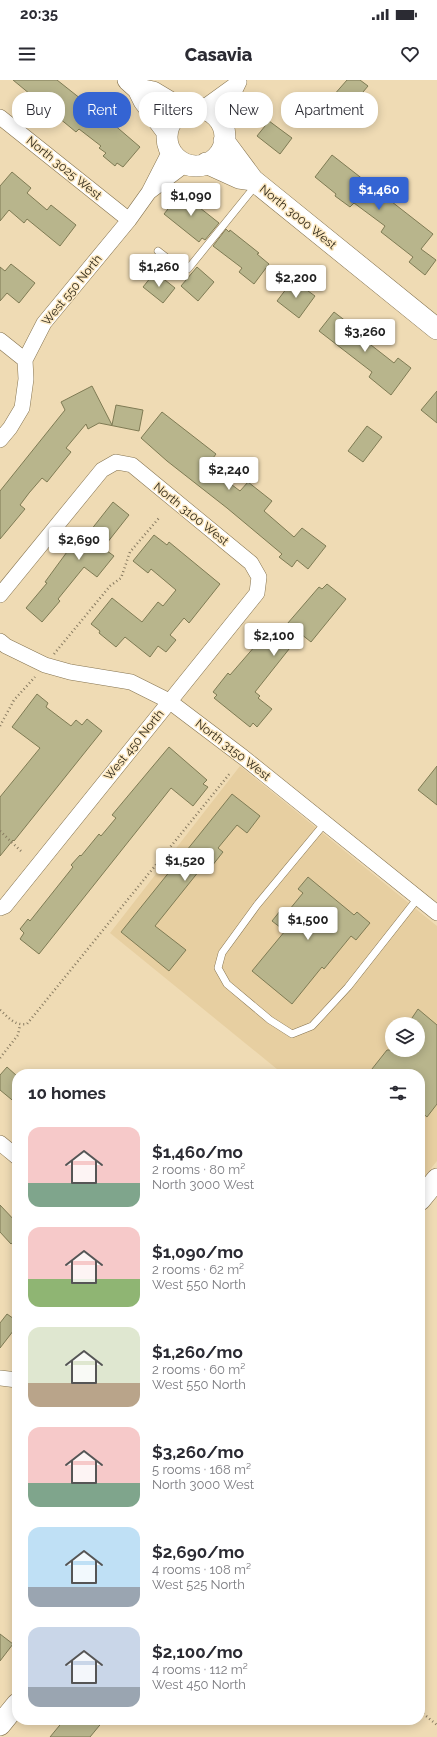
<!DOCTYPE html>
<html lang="en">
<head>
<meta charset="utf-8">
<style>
  :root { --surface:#fff; --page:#f7f7f7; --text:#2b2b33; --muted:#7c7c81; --accent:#3464d3 }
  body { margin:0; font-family:Raleway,sans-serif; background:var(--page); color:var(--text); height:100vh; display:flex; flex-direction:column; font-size:15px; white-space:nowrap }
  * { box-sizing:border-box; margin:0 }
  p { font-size:13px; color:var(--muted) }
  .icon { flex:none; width:22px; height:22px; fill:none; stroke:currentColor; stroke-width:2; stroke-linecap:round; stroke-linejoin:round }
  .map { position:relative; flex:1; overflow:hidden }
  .panel { position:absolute; left:12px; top:989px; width:413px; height:656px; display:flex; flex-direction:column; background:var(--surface); border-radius:16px; box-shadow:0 2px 10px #0003 }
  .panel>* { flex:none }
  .guide { position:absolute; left:12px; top:12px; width:413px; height:36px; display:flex; gap:8px }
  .fabs { position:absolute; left:385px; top:937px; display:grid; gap:8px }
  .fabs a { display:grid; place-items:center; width:40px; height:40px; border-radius:50%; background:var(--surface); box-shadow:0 2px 10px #0003; font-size:20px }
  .price { position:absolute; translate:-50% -34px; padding:0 9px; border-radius:4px; background:#fff; color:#222; font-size:13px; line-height:26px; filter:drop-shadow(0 1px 2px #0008) }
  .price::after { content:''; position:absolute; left:50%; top:24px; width:12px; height:9px; margin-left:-6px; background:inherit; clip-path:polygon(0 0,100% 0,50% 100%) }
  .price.current { background:var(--accent); color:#fff }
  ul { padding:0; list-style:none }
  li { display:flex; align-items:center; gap:12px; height:100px; padding:0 16px }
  li span { display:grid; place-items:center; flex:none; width:112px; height:80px; border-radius:12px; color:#555 }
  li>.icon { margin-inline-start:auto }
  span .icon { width:48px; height:48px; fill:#fffc; stroke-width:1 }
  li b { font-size:17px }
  h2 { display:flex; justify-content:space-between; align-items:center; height:48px; padding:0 16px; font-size:17px }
  .tag { padding:0 14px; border-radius:16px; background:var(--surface); box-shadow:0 2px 10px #0003; font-size:14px; line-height:36px }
  .tag.current { background:var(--accent); color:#fff }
  .status { display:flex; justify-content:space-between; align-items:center; height:28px; padding:0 20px; background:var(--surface); direction:ltr }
  .status svg { height:11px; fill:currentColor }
  header { display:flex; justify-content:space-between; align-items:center; height:52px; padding:0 16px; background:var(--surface); font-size:18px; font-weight:800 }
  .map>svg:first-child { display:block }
  .built { fill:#e7cfa1; fill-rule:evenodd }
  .building { fill:#b8b58c; stroke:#7f7b54 }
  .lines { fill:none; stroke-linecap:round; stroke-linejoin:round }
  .service-casing { stroke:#85734f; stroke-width:8 }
  .minor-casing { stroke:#85734f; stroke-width:16 }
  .secondary-casing { stroke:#85734f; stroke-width:22 }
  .path { stroke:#877a60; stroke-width:2.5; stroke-dasharray:1 3; stroke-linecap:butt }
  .service { stroke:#fff; stroke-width:7 }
  .minor { stroke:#fff; stroke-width:15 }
  .secondary { stroke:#fff; stroke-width:21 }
  .labels { text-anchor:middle; stroke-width:3; stroke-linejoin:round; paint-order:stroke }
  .street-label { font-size:12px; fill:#2d2617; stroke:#fce8c1 }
</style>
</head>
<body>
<div class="status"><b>20:35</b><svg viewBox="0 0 49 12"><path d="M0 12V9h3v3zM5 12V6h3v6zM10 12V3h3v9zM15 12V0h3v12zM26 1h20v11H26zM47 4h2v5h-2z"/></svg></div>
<header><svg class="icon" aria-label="menu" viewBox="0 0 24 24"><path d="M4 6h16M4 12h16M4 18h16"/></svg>Casavia<svg class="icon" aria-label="heart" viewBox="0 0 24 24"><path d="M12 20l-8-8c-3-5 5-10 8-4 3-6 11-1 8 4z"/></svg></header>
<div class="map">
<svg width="437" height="1657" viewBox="0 0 437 1657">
  <rect width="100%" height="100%" fill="#efdbb4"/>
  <!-- built -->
  <path class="built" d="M 240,686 L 437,846 L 437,1081 L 420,1102 L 420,994 L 283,994 L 110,853 ZM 392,944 L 418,944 L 418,970 L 392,970 Z"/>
  <!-- building -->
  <path class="building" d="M 13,0 L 57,0 L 81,19 L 84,14 L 100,27 L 98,31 L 140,67 L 123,87 L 117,83 L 115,86 L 103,76 L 106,73 L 99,68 L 101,66 L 79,49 L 76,52 Z
    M 347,0 L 360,0 L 368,6 L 349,29 L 333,16 Z
    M 269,41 L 292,58 L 280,74 L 257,56 Z
    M 332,75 L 433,154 L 421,169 L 436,180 L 425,195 L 409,182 L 413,177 L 381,152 L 385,146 L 354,123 L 350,127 L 335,116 L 336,114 L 315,97 Z
    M 12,92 L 31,108 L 27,113 L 47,130 L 51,125 L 76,145 L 60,166 L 27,139 L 24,143 L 9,130 L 0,141 L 0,106 Z
    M 183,110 L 197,121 L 195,124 L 219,143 L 205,160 L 202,158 L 199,162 L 164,134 Z
    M 226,149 L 229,152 L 230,150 L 259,173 L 257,174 L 269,184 L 254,204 L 239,192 L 242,188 L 213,166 Z
    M 11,184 L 35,203 L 19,223 L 7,213 L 0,221 L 0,187 L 5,191 Z
    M 197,187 L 214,202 L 198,221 L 181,206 Z
    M 155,192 L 175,208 L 163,223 L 143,207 Z
    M 293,200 L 315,216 L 299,238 L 277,221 Z
    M 334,232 L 373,262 L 371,265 L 394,283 L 398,278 L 411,288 L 391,315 L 369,297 L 372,292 L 319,251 Z
    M 92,306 L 112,345 L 116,325 L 143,330 L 139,351 L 99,343 L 88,349 L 86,344 L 66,368 L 71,372 L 47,402 L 42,398 L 29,413 L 20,425 L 25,429 L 0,459 L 0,411 L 65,330 L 61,322 Z
    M 437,311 L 437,343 L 421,330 Z
    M 162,332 L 216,374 L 207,386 L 240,411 L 248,402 L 272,421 L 264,431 L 294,457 L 302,448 L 326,466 L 308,489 L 297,480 L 292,487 L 279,477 L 282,474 L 227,428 L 167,381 L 141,358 Z
    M 367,346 L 382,357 L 363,382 L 348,371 Z
    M 113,422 L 129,435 L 103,468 L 114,476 L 97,497 L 84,487 L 58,519 L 60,521 L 42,542 L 26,528 L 47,503 L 45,502 L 75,461 L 78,463 L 86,454 L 87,455 Z
    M 154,455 L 167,465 L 169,462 L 220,504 L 189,543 L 184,538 L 170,555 L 176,560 L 166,572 L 158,566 L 150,577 L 125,557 L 116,567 L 99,553 L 100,551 L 91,544 L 112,518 L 142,542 L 158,522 L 163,526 L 176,510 L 151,489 L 148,493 L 133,481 Z
    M 327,504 L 346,519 L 311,562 L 301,554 L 255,612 L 260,616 L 258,618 L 272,629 L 257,647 L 253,643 L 250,647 L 214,618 L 217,615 L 213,612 L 228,593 L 230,595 L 269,550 L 272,553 L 277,547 L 281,551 L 319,507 L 322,509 Z
    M 37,614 L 48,623 L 46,627 L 71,646 L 76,640 L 82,645 L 87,639 L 102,651 L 14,761 L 13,760 L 0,776 L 0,717 L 40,668 L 12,647 Z
    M 169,667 L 207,700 L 203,704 L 208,707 L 193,726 L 171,708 L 39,874 L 20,859 L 24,853 L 20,849 L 28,839 L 30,841 L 73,787 L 71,785 L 80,775 L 81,776 L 99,754 L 101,756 L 116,738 L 112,735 Z
    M 437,686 L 437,725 L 418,710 Z
    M 232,714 L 260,736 L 247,753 L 237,745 L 218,768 L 223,772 L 208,791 L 203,786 L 155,846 L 186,870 L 169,891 L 121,852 Z
    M 308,797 L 354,835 L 357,832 L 370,843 L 356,860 L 351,856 L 324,889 L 322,887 L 292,924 L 252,891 L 285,851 L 272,841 L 280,831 L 285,835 L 303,813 L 298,809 Z
    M 418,929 L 437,945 L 437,1024 L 427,1037 L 420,1031 L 420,994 L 368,994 L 387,970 L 418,970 L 418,944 L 408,944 Z
    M 7,987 L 17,996 L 17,1024 L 0,1010 L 0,995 Z
    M 0,1125 L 17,1143 L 17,1159 L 11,1164 L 0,1152 Z
    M 7,1234 L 17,1241 L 17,1246 L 0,1268 L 0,1243 Z
    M 0,1554 L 13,1564 L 0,1581 Z
    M 64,1640 L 104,1640 L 90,1657 L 50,1657 Z"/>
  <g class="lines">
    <!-- service casing -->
    <g class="service-casing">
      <path id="service" d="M 158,171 L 181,189 L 188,189 L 256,105
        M 325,743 L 257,825 L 222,873 L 218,888 L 227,904 L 270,940 L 292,954 L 312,946 L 348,907 L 418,818"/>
    </g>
    <!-- minor casing -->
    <g class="minor-casing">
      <path id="minor" d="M 203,28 L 239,2 L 220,41
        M 0,37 L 129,140
        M 170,71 L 149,112 L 186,84
        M 0,260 L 25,280
        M 0,360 L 10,348 L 22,328 L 26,299 L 25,280 L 44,243 L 129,140 L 149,112
        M 0,515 L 102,390 L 116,382 L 132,385 L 251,483 L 259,497 L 257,513 L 5,826 L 0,828
        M 0,561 L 6,566 L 45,585 L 70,592 L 131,602 L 169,621 L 243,677 L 437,833
        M 0,1063 L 17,1077
        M 0,1298 L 17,1300"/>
    </g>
    <!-- secondary casing -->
    <g class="secondary-casing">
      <path id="secondary" d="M 128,0 L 138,9 L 144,21 L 167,52
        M 138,9 L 153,12 L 183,30
        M167 57a29 29 0 1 1 58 0a29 29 0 1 1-58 0Z
        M 224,61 L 253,100 L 437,249
        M 206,83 L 239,98 L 253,100
        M 420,1120 L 437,1099
        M 0,1645 L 17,1624"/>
    </g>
    <!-- path -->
    <path class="path" d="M 54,574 L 110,506 L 121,498 L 130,472 L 159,438
      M 0,646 L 14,620 L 35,597
      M 0,751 L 22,772
      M 0,930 C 9,938 15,946 27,944 L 231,692
      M 0,978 L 18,955 L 20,945
      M 420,1631 L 437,1645"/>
    <!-- service -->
    <use href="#service" class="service"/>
    <!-- minor -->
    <use href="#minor" class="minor"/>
    <!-- secondary -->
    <use href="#secondary" class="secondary"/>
  </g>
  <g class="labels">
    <!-- street labels -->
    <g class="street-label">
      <text transform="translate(64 88) rotate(39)" y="4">North 3025 West</text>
      <text transform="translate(298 137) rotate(39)" y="4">North 3000 West</text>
      <text transform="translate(72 210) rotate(-51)" y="4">West 550 North</text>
      <text transform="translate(191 434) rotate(39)" y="4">North 3100 West</text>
      <text transform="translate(134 665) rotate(-51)" y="4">West 450 North</text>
      <text transform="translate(233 670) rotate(38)" y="4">North 3150 West</text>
    </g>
  </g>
</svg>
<div class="fabs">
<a><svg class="icon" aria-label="layers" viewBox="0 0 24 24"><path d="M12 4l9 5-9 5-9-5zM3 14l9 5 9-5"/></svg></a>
</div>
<b class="price current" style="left:379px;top:131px">$1,460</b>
<b class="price" style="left:191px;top:137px">$1,090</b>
<b class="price" style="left:159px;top:208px">$1,260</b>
<b class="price" style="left:296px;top:219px">$2,200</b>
<b class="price" style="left:365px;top:273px">$3,260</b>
<b class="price" style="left:229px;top:411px">$2,240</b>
<b class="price" style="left:79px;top:481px">$2,690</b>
<b class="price" style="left:274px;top:577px">$2,100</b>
<b class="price" style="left:185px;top:802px">$1,520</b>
<b class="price" style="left:308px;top:861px">$1,500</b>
<div class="guide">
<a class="tag">Buy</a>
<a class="tag current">Rent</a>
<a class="tag">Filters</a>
<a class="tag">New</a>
<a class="tag">Apartment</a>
</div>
<section class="panel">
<h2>10 homes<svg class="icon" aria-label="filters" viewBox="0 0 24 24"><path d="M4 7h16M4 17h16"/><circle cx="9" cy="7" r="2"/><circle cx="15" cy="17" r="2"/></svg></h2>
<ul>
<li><span style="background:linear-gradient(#f6c9c9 70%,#7fa58c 0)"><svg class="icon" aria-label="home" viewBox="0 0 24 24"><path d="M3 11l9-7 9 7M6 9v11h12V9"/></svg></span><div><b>$1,460/mo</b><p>2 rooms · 80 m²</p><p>North 3000 West</p></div></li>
<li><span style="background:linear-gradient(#f6c9c9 65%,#8fb573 0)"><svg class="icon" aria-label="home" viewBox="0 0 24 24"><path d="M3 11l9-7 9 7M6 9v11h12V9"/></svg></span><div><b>$1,090/mo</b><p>2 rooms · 62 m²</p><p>West 550 North</p></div></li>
<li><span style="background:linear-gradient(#dfe7d0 70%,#b9a48a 0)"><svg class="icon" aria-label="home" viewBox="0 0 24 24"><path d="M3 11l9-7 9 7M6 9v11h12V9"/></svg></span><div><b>$1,260/mo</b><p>2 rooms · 60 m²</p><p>West 550 North</p></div></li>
<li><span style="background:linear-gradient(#f6c9c9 70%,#7fa58c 0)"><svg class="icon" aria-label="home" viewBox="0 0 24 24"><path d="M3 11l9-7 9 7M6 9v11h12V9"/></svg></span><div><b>$3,260/mo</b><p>5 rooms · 168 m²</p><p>North 3000 West</p></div></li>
<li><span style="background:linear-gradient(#bfe0f5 75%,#9aa5b1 0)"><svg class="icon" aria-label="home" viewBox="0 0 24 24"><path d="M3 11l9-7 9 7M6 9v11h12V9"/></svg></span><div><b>$2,690/mo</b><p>4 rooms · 108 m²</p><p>West 525 North</p></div></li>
<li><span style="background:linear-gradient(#c9d6e8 75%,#9aa5b1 0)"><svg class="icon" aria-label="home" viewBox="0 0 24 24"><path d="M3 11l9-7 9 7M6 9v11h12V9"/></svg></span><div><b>$2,100/mo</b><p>4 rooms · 112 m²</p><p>West 450 North</p></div></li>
</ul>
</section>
</div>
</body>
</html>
